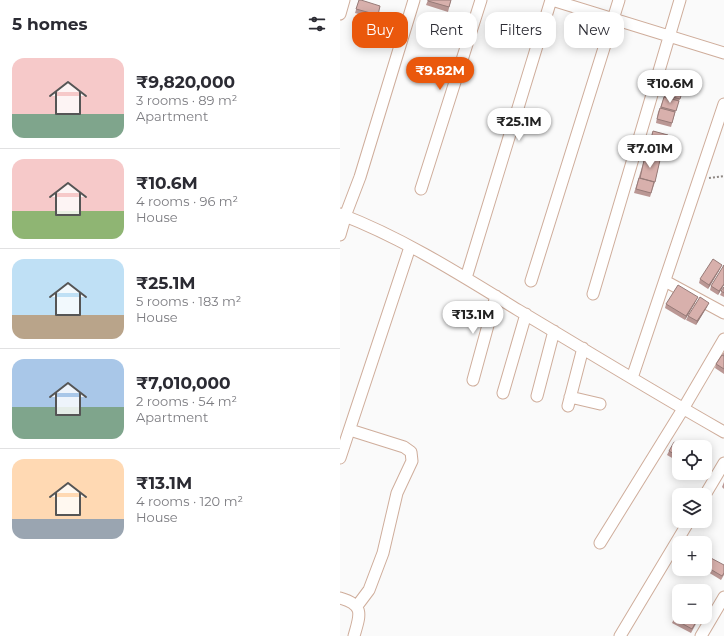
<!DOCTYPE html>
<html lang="en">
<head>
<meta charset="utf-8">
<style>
  :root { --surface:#fff; --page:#f7f7f7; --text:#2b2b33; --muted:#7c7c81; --line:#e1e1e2; --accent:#ea580c }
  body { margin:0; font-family:Montserrat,sans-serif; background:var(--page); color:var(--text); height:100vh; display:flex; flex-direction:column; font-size:15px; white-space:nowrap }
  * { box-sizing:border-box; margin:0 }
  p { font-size:13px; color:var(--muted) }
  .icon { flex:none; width:22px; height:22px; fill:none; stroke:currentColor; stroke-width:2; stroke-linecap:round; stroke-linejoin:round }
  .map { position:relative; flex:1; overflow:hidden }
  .side { display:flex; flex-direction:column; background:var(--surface); width:340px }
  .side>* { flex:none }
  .top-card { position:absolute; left:12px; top:12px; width:312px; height:36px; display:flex; gap:8px }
  .fabs { position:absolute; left:332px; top:440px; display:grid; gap:8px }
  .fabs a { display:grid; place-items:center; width:40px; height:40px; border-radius:8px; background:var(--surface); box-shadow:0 2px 10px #0003; font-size:20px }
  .price { position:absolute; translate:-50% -34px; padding:0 9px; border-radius:14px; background:#fff; color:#222; font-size:13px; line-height:26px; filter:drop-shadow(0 1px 2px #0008) }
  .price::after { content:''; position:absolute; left:50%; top:24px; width:12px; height:9px; margin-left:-6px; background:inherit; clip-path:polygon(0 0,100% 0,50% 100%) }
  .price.on { background:var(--accent); color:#fff }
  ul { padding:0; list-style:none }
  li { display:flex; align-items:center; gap:12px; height:100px; padding:0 12px }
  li+li { border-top:1px solid var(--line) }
  li span { display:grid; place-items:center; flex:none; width:112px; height:80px; border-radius:12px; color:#555 }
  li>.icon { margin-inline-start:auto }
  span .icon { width:48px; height:48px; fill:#fffc; stroke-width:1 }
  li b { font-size:17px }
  h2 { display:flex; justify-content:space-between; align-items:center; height:48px; padding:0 12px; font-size:17px }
  .tag { padding:0 14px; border-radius:12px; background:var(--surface); box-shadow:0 2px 10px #0003; font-size:14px; line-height:36px }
  .tag.on { background:var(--accent); color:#fff }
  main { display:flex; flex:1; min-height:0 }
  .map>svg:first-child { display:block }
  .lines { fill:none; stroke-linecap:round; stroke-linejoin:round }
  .street-casing { stroke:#cfad9b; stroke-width:13 }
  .path { stroke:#8f8884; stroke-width:2; stroke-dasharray:2 2; stroke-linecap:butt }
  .street { stroke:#fff; stroke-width:11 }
  .wall { fill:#ba9794 }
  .shaded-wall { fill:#977b78 }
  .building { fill:#d8b0ac; stroke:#977b78 }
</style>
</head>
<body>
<main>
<section class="side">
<h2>5 homes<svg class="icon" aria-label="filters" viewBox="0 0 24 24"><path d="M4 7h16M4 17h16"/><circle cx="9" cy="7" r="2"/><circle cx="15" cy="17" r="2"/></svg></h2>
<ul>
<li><span style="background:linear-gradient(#f6c9c9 70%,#7fa58c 0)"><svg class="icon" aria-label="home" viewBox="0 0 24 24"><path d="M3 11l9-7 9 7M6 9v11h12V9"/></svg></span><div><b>₹9,820,000</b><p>3 rooms · 89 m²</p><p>Apartment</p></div></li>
<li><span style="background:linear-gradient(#f6c9c9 65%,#8fb573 0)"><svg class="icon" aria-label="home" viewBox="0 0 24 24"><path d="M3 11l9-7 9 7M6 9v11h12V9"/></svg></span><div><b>₹10.6M</b><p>4 rooms · 96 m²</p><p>House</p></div></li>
<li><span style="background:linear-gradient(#bfe0f5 70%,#b9a48a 0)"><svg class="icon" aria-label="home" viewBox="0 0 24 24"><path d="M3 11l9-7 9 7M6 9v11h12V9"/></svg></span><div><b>₹25.1M</b><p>5 rooms · 183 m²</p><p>House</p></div></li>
<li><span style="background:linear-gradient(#a9c7e8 60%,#7fa58c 0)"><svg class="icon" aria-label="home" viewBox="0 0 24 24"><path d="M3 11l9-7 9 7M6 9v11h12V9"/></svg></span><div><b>₹7,010,000</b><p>2 rooms · 54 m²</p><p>Apartment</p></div></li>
<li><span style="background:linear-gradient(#ffd9b3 75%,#9aa5b1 0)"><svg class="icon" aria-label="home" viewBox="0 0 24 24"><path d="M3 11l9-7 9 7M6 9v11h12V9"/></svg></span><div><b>₹13.1M</b><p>4 rooms · 120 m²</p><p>House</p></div></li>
</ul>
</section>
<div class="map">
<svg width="384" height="636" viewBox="0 0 384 636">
  <rect width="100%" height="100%" fill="#fafafa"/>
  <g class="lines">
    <!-- street casing -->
    <g class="street-casing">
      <path id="street" d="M 212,0 L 384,53
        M 0,14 L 4,0
        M 81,189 L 141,0
        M 0,214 C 63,238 121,275 178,310 C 247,351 315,393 384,432
        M 0,235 L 7,211 L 20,177 L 74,0
        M 126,278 L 211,0
        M 191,281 L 279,0
        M 325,281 L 384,313
        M 253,294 L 340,0
        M 292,378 L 384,104
        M 133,380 L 156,296
        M 163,393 L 186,314
        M 197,396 L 214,331
        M 230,397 L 260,404
        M 228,406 L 243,348
        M 10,430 L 64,447 L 71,452 L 72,461 L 57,493 L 43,553 L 29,590 L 17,606
        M 0,458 L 70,247
        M 365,495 L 384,463
        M 260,543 L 343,409 L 384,339
        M 0,598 C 25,605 20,615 14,636
        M 280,636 L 349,521
        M 361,636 L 384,597"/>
    </g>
    <!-- path -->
    <path class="path" d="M 369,178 L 384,176"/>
    <!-- street -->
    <use href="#street" class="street"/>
  </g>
  <!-- wall -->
  <path class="wall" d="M 19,0 L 38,15 L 36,19 L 15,13 Z
    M 88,0 L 111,0 L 108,12 L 86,5 Z
    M 328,85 L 340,99 L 338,103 L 331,127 L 316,123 L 318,112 L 320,108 Z
    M 313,131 L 328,135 L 320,160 L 315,182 L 310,197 L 294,193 L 305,157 L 307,146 L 309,142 L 310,142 Z
    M 380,269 L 368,289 L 359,283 L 360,279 Z
    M 384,285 L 378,295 L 370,290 L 371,286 Z
    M 384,287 L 384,297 L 380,295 Z
    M 356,301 L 345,320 L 325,308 L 326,304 Z
    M 367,307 L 356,325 L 346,320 L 348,316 Z
    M 384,352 L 384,374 L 375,368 L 376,364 Z
    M 339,447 L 339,462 L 327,455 L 329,451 Z
    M 384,482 L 384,489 L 382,487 Z
    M 365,564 L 384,565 L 384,575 L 381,580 L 363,569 L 365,569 Z
    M 334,619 L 357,620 L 356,624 L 351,633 L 332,623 Z"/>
  <!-- shaded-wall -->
  <path class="shaded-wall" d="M 382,265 L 380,269 L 368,289 L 369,285 Z
    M 384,284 L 384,285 L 378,295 L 379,291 Z
    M 358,297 L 356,301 L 345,320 L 346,316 Z
    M 369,303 L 367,307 L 356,325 L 357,321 Z"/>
  <!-- building -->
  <path class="building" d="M 19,0 L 21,0 L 40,6 L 38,15 L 16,9 Z
    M 88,0 L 111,0 L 109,7 L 88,1 Z
    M 328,85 L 343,89 L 340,99 L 325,95 Z
    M 324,97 L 339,101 L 336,111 L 321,107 Z
    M 320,108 L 335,112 L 332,123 L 317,119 Z
    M 313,131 L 328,135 L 321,157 L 306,153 L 309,142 L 313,143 L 310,142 Z
    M 305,156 L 320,160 L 315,182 L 300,178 Z
    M 299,178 L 314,182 L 311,193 L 296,189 Z
    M 373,259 L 382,265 L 369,285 L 360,279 Z
    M 384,265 L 384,284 L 379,291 L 371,286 Z
    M 338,285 L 358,297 L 346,316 L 326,304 Z
    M 384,287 L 384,293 L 381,291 Z
    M 360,297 L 369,303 L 357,321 L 348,316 Z
    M 382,355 L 384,356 L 384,369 L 376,364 Z
    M 334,442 L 343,447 L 339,447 L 339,457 L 329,451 Z
    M 369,557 L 384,565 L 384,573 L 382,576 L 365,566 L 365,564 Z
    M 339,610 L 339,617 L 351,617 L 357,620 L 352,629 L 334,619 Z"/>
</svg>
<div class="fabs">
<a><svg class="icon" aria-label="locate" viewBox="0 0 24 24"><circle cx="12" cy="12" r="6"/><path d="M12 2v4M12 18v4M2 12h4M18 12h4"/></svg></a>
<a><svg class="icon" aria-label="layers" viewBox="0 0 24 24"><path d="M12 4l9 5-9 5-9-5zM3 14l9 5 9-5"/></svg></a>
<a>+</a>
<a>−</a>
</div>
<b class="price on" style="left:100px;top:91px">₹9.82M</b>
<b class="price" style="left:330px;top:104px">₹10.6M</b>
<b class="price" style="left:179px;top:142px">₹25.1M</b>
<b class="price" style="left:310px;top:169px">₹7.01M</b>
<b class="price" style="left:133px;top:335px">₹13.1M</b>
<div class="top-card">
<a class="tag on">Buy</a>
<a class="tag">Rent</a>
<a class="tag">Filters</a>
<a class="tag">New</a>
</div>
</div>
</main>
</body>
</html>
